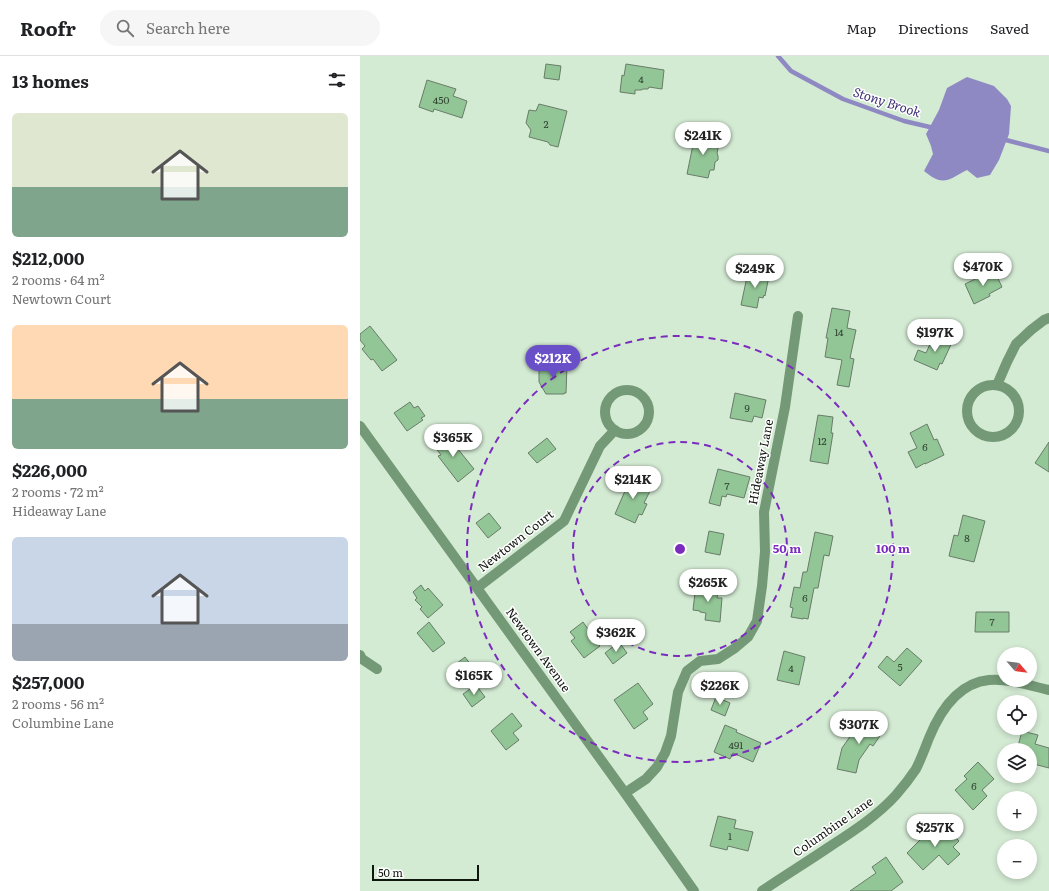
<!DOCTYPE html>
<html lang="en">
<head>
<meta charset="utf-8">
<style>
  :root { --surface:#fff; --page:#f6f6f6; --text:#202124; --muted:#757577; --line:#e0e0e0; --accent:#6950c9 }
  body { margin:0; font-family:Literata,serif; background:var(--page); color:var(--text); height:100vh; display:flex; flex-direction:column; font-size:15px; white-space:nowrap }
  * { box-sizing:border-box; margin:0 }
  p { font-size:13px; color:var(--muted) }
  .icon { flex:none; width:22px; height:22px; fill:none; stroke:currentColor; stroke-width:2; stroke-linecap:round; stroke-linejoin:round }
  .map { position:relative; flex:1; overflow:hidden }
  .panel { display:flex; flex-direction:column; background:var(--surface); width:360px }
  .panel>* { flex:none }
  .needle { width:26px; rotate:118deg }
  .tools { position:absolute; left:637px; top:591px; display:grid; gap:8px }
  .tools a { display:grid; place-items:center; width:40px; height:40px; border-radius:50%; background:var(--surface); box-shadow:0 2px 6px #0003; font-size:20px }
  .scale { position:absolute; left:12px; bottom:10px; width:107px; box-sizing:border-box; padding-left:4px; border:2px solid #0e160e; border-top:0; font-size:11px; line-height:14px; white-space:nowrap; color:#0e160e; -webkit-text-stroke:3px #fff; paint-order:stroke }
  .price { position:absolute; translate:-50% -34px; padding:0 9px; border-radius:14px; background:#fff; color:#222; font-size:13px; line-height:26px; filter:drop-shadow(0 1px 2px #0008) }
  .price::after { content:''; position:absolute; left:50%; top:24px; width:12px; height:9px; margin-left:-6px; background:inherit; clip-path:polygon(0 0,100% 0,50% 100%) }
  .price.current { background:var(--accent); color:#fff }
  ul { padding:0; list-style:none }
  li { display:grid; align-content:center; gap:8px; height:212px; padding:0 12px }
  li span { display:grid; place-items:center; height:124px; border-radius:6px; color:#555 }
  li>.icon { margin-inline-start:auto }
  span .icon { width:72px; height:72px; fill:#fffc; stroke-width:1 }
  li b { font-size:17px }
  h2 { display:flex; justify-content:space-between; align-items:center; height:48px; padding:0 12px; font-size:17px }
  header { display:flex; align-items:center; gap:24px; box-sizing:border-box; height:56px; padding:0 20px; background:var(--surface); border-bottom:1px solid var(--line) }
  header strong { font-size:19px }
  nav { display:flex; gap:22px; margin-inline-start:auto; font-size:14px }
  .search { width:280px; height:36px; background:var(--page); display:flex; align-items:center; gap:10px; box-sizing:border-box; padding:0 14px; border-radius:22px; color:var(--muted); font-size:15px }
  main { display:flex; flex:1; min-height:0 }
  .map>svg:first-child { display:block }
  .water { fill:#8e89c3 }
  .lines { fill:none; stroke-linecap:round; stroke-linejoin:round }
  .stream { stroke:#8e89c3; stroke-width:4.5 }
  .building { fill:#93c696; stroke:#687c68 }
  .minor { stroke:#749976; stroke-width:10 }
  .ring { fill:none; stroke:#7b2cbf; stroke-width:2; stroke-dasharray:7 5 }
  .labels { text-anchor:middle; stroke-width:3; stroke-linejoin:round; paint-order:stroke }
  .number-label { font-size:10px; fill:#2f4230 }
  .street-label { font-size:12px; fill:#0e160e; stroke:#fff }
  .water-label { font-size:13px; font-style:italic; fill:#3e3077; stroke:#fff }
  .centre { fill:#7b2cbf; stroke:#fff; stroke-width:2 }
  .ring-label { font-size:12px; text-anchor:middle; font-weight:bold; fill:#7b2cbf; stroke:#fff; stroke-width:3; stroke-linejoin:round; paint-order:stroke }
</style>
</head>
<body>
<header>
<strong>Roofr</strong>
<div class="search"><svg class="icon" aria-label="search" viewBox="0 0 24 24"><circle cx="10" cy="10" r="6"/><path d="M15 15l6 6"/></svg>Search here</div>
<nav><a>Map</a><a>Directions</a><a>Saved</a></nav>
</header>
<main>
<section class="panel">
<h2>13 homes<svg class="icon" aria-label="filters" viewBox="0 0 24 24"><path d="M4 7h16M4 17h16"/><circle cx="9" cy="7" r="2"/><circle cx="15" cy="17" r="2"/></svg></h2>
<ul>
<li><span style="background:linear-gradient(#dfe7d0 60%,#7fa58c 0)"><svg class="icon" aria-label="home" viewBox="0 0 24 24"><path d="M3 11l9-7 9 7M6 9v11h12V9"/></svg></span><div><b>$212,000</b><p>2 rooms · 64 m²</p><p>Newtown Court</p></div></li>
<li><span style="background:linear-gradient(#ffd9b3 60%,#7fa58c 0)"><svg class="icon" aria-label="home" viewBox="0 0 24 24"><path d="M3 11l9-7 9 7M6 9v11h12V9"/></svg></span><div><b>$226,000</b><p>2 rooms · 72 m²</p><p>Hideaway Lane</p></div></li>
<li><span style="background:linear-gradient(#c9d6e8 70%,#9aa5b1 0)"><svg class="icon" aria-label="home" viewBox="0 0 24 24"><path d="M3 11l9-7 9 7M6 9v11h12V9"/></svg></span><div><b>$257,000</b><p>2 rooms · 56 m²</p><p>Columbine Lane</p></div></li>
</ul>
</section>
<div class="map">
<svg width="689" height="835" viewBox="0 0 689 835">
  <rect width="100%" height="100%" fill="#d3ead3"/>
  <!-- water -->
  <path class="water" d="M 607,21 L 634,30 L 647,43 L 651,50 L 649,78 L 639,104 L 630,119 L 617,122 L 607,114 C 588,124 583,131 564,115 L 573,98 L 571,90 L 566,78 L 579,54 L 587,32 Z"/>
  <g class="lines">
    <!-- stream -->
    <path class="stream" d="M 418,0 L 431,15 L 483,43 L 544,65 L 574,72
      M 642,83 L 689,95"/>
  </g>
  <!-- building -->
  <path class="building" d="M 186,8 L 201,10 L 199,24 L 184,22 Z
    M 266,8 L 304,14 L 302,33 L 289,31 L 288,33 L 283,33 L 281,34 L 275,34 L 275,38 L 260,36 L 262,19 L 264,20 Z
    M 67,24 L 96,33 L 93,40 L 107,45 L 102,62 L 74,53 L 73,56 L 59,51 Z
    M 179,48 L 207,55 L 198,91 L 190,89 L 188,86 L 169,81 L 171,74 L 166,67 L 169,54 L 176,55 Z
    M 335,79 L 360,83 L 357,97 L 358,100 L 358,104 L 355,106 L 354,114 L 350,114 L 348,122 L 327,118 Z
    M 634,214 L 642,231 L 629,238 L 630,240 L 614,248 L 605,228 Z
    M 388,216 L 409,220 L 405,240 L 404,239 L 403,242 L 399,241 L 397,252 L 381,249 Z
    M 472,252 L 490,255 L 487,272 L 496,274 L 490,302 L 494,303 L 489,331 L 477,329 L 482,304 L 465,301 L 468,282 L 466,282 Z
    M 10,270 L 37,304 L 22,315 L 13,303 L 11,304 L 2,293 L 5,290 L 0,284 L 0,278 Z
    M 581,279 L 593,284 L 582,308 L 580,307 L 577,314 L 554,304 L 558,294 L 566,297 L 571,286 L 576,289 Z
    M 179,309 L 207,309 L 206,337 L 204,337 L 204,338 L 186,338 L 179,326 Z
    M 375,337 L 406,344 L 402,362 L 394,360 L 392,366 L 370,362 Z
    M 50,346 L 54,352 L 58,350 L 65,360 L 61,362 L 63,364 L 47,375 L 34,357 Z
    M 458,359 L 473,361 L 471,377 L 473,377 L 468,408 L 450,405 Z
    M 567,368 L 574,384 L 577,383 L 584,399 L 565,408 L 565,407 L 556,412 L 548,396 L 557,392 L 550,377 Z
    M 85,377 L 114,413 L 98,426 L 78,400 L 81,399 L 72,387 Z
    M 187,382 L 196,393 L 177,407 L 168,397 Z
    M 689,386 L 689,416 L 675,407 Z
    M 358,413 L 390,421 L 384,442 L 367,438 L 366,441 L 362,440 L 360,450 L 349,447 Z
    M 270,420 L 292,431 L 284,447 L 287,448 L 282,459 L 279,458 L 275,467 L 255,458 L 265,435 L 263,434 Z
    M 129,457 L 141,472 L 128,482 L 116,467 Z
    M 603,459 L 625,465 L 614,506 L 589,500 L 594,479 L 598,480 Z
    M 349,475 L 364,478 L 360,499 L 345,496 Z
    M 455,476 L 473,480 L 469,500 L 464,499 L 458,532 L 454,532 L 448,563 L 443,562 L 443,563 L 431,561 L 433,552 L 430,551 L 434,531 L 440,532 L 443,516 L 447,516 Z
    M 336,528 L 351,529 L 350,536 L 358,537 L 357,542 L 362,542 L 360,566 L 345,564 L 346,557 L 340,556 L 340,555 L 333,554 Z
    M 61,529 L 65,535 L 68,532 L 83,549 L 68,562 L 60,553 L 62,551 L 55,544 L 57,542 L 53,536 Z
    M 616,556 L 649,556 L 649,576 L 615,576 Z
    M 69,566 L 85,587 L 73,596 L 57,577 Z
    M 223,566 L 240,590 L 224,602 L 211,585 L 215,582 L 210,576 Z
    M 259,586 L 267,597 L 253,608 L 245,597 Z
    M 547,592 L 562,605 L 540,630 L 518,611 L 527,600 L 534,606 Z
    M 424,595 L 445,601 L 439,629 L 417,624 Z
    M 105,601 L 119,620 L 106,630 L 92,611 Z
    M 278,627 L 293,648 L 283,656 L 288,663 L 274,673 L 254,644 Z
    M 116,629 L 125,641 L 112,651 L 103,638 Z
    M 356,641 L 370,647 L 365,660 L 351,654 Z
    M 152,657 L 162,670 L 153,677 L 159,684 L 146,694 L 131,675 Z
    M 505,661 L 524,674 L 513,690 L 510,688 L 499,704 L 496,717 L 477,713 L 482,692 L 494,675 L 495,676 Z
    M 365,669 L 377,674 L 376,676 L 401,687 L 393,706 L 373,697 L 370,703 L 354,696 Z
    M 662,675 L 678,679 L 675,688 L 689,692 L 689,712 L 670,707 L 670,694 L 657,694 Z
    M 618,706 L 634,723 L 622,734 L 627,740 L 613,754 L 595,734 L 607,723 L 604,720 Z
    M 358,760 L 376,764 L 374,772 L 393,776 L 388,795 L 368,790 L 367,794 L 350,790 Z
    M 583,768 L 599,785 L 593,791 L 600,798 L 588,809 L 579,799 L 563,814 L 547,797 L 563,781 L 564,781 L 570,775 L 572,778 Z
    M 526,801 L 543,826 L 531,835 L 490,835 L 516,817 L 512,811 Z"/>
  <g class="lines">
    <!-- minor -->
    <path class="minor" d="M607 355a26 26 0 1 1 52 0a26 26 0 1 1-52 0Z
      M 637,329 L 647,306 L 656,288 L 671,274 L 684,264 L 689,262
      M245 356a22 22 0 1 1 44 0a22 22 0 1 1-44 0Z
      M 0,370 L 265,737 L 334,835
      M 117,532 L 204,465 L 240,390 L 255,374
      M 0,599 L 2,603 L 17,613
      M 265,737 L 286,723 L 297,711 L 305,697 L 311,680 L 318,636 L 327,615 L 340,605 L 358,603 L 375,592 L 388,581 L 397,565 L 402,530 L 405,496 L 404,456 L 425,351 L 438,260
      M 402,835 C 424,820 447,806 469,791 C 492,776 517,760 536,739 C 543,731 550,722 556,713 C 561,703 565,692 569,682 C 580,655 598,627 629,624 C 648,622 671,630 689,634"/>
  </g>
  <!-- distance rings -->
  <g class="ring">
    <circle cx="320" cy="493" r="107"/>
    <circle cx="320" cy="493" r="213"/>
  </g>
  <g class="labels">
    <!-- number labels -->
    <g class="number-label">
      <text x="281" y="27">4</text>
      <text x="81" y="48">450</text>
      <text x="186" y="72">2</text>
      <text x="479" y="280">14</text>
      <text x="387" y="356">9</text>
      <text x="462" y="389">12</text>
      <text x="565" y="395">6</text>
      <text x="367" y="434">7</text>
      <text x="607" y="486">8</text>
      <text x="445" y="546">6</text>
      <text x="632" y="570">7</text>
      <text x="540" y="615">5</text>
      <text x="431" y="616">4</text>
      <text x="376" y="693">491</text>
      <text x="614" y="734">6</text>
      <text x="370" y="784">1</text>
    </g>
    <!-- street labels -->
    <g class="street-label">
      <text transform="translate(401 406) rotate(-79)" y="4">Hideaway Lane</text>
      <text transform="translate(156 485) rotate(-38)" y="4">Newtown Court</text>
      <text transform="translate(178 594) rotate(54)" y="4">Newtown Avenue</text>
      <text transform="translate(473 771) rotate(-35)" y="4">Columbine Lane</text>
    </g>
    <!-- water labels -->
    <g class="water-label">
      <text transform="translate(527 46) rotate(18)" y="5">Stony Brook</text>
    </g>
  </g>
  <circle cx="320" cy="493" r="6" class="centre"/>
  <g class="ring-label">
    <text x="427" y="497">50 m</text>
    <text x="533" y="497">100 m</text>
  </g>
</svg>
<div class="tools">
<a><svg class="needle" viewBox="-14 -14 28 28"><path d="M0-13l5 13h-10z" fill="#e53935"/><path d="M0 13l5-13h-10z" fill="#757577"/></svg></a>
<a><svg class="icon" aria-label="locate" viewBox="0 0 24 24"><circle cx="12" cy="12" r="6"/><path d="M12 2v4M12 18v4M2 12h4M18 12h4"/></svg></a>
<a><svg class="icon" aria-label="layers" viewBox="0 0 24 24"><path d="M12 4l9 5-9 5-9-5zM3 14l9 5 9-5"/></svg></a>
<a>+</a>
<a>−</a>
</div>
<div class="scale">50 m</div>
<b class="price" style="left:343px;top:100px">$241K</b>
<b class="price" style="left:623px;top:231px">$470K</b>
<b class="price" style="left:395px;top:233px">$249K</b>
<b class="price" style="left:575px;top:297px">$197K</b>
<b class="price current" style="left:193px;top:323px">$212K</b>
<b class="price" style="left:93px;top:402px">$365K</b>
<b class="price" style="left:273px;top:444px">$214K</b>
<b class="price" style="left:348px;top:547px">$265K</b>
<b class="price" style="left:256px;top:597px">$362K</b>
<b class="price" style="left:114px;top:640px">$165K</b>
<b class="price" style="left:360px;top:650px">$226K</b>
<b class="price" style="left:499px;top:689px">$307K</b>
<b class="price" style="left:575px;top:792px">$257K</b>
</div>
</main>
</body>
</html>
